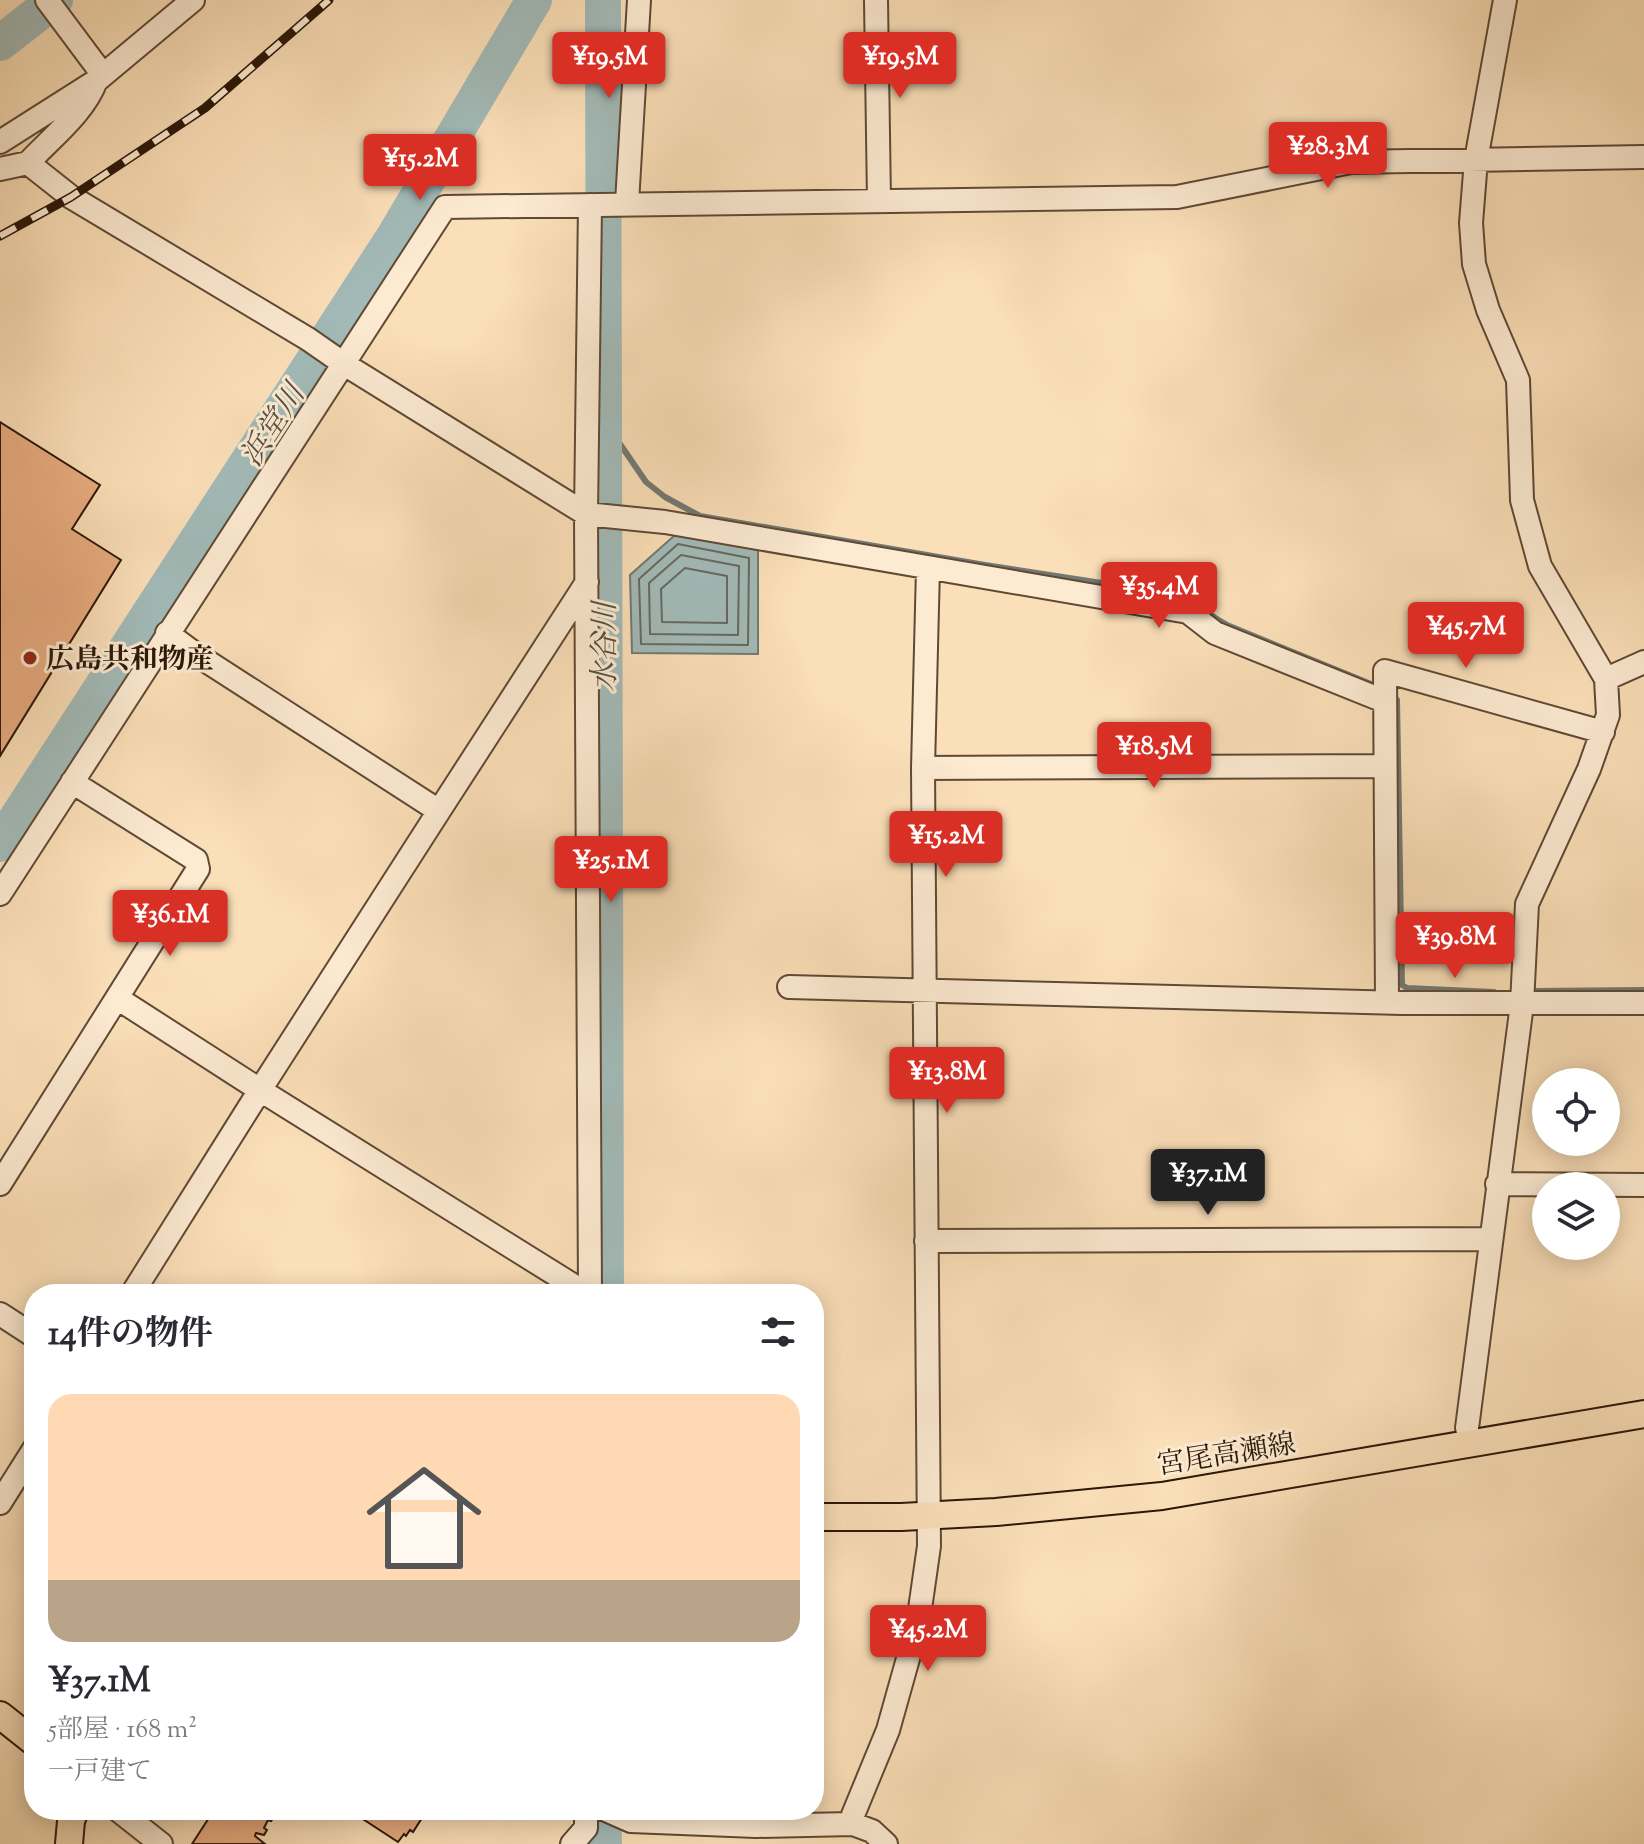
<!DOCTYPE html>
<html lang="ja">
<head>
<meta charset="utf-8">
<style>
  :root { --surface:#fff; --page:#f2f2f3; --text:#2b2b33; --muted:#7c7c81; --line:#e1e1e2; --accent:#d93025 }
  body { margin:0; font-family:"Sorts Mill Goudy","Noto Serif JP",serif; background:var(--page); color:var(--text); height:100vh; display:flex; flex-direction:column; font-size:30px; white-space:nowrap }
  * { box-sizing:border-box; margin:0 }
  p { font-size:26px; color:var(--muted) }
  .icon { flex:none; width:44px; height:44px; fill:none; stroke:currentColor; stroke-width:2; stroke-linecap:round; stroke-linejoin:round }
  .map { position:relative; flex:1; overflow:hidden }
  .panel { position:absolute; left:24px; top:1284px; width:800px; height:536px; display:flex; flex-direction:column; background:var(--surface); border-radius:32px; box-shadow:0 4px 20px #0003 }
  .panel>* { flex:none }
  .fabs { position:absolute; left:1532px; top:1068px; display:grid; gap:16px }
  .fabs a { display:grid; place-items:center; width:88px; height:88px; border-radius:50%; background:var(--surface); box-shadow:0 4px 20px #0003; font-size:40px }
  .price { position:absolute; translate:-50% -68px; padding:0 18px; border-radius:8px; background:var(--accent); color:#fff; font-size:26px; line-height:52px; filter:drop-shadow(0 2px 4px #0008) }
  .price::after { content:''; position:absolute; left:50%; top:48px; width:24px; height:18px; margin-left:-12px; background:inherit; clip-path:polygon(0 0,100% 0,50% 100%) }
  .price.active { background:#222; color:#fff }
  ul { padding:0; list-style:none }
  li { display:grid; align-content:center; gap:16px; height:424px; padding:0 24px }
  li+li { border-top:2px solid var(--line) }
  li span { display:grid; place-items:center; height:248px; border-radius:24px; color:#555 }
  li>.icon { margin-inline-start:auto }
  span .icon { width:144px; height:144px; fill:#fffc; stroke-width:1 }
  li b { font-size:34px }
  h2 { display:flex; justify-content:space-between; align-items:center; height:96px; padding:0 24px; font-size:34px }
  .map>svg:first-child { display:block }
  .water { fill:#a2bab8; stroke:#727972; stroke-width:2 }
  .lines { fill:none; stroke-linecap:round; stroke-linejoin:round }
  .shore { stroke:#666860; stroke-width:2 }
  .stream { stroke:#727972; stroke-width:6 }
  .river { stroke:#a2bab8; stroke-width:36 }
  .building { fill:#e8ac80; stroke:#2b1708; stroke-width:2 }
  .minor-casing { stroke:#5f4934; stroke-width:26 }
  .major-casing { stroke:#2b1708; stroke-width:30 }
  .minor { stroke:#fcead1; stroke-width:22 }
  .major { stroke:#fbdfb8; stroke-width:26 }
  .rail-casing { stroke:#2b1708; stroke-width:9 }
  .rail { stroke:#fcead1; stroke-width:6; stroke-dasharray:18; stroke-linecap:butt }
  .poi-dot { fill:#8f2418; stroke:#fcead1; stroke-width:3 }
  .labels { text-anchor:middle; stroke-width:6; stroke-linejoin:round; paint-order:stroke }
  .poi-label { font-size:28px; font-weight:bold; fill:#2b1708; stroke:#fcead1; text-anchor:start }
  .street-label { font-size:28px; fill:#2b1708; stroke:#fcead1 }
  .water-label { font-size:30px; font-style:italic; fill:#555046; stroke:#fcead1 }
</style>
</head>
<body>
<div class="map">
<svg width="1644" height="1844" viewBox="0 0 1644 1844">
  <rect width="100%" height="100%" fill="#fbdfb8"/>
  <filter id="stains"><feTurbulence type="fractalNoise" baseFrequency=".0025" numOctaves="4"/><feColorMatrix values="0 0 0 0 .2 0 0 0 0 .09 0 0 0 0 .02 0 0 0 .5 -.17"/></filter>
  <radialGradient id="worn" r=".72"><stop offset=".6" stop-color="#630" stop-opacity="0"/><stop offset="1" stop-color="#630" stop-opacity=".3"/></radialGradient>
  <!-- water -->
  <path class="water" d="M 675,535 L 758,550 L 758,654 L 632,653 L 630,575 Z"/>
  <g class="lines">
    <!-- shore -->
    <path class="shore" d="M 678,544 L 749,558 L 748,645 L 641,644 L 639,579 Z
      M 681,555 L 739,566 L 738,635 L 650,634 L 649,583 Z
      M 685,568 L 727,576 L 727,623 L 662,622 L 661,589 Z"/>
    <!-- stream -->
    <path class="stream" d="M 605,422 L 646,482 L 665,497 L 700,516 L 985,565 L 1186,596 L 1200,601 C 1203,612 1217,619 1227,625 L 1371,684
      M 1397,700 L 1402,985 L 1407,988 L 1494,992
      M 1533,991 L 1644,990"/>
    <!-- river -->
    <path class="river" d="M 603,0 L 606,1294
      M 0,43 L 55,0
      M 0,844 L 395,235 L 534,0
      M 603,1810 L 604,1844"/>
  </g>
  <!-- building -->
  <path class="building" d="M 0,422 L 100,485 L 72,529 L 121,560 L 0,756 Z
    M 214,1810 L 279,1810 L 280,1811 L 278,1815 L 273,1812 L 271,1814 L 274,1817 L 271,1821 L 268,1820 L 264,1828 L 267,1830 L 264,1835 L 256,1833 L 255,1836 L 265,1844 L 192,1844 Z
    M 349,1810 L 419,1810 L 416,1813 L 422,1818 L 413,1832 L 410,1830 L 406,1836 L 404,1834 L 398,1842 Z"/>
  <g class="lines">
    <!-- minor casing -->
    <g class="minor-casing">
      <path id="minor" d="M 47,0 L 103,75
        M 876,0 L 879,201
        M 96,81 C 84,113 51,138 28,163 L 71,197 L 308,339 L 344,364 L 586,514 L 665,522 L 1188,612 L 1215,633 L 1384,701
        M 0,142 L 96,81 L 193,0
        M 0,169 L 28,163
        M 627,203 L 639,0
        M 167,633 L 194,653 L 439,811 L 260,1090 L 587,1294
        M 1606,679 L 1644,662
        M 923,768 L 1385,766
        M 439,811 L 587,582
        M 0,894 L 445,207 L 1177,197 L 1351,162 L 1644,157
        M 789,987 L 1402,1003 L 1644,1003
        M 117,998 L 260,1090 L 132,1294
        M 1387,1002 L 1385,671 L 1603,732
        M 0,1184 L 198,869 L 196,860 L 72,782
        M 1497,1184 L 1644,1185
        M 926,1241 L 1491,1239
        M 590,1294 L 586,514 L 590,205
        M 0,1314 L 34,1336
        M 1467,1428 L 1522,1004 L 1527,904 L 1589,769 L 1608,715 L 1606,679 L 1540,566 L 1522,500 L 1518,380 L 1488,310 L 1474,264 L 1471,223 L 1476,160 L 1505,0
        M 0,1503 L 34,1449
        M 118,1810 L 161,1844
        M 606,1810 L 631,1821 L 756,1826 L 853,1824 L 872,1831 L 886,1844
        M 853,1824 L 853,1815 L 888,1730 L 918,1623 L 929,1546 L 923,768 L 928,568
        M 572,1844 L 586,1828 L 586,1810"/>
    </g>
    <!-- major casing -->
    <g class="major-casing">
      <path id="major" d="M 814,1517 L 901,1517 L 996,1512 L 1162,1496 L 1644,1414
        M 0,1715 L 34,1742
        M 69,1844 L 71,1821 L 75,1810"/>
    </g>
    <!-- minor -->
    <use href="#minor" class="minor"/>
    <!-- major -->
    <use href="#major" class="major"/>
    <!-- rail casing -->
    <g class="rail-casing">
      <path id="rail" d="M 0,236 L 71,197 L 205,108 L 329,0"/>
    </g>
    <!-- rail -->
    <use href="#rail" class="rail"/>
  </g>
  <!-- markers -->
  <circle class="poi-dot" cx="30" cy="658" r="8"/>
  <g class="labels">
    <!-- poi labels -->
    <g class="poi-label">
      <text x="46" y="668">広島共和物産</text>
    </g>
    <!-- street labels -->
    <g class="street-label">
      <text transform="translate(1226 1453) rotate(-9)" y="10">宮尾高瀬線</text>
    </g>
    <!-- water labels -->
    <g class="water-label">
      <text transform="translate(272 425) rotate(-57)" y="10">浜堂川</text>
      <text transform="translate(604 647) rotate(-90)" y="10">水谷川</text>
    </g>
  </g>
  <rect width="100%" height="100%" filter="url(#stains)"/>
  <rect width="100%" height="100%" fill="url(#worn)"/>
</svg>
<div class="fabs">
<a><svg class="icon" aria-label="locate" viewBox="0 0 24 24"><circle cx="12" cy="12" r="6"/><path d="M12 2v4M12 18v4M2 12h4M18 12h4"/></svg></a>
<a><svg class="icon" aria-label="layers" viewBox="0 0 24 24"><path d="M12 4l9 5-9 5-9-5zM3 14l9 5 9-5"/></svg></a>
</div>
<b class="price" style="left:609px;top:100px">¥19.5M</b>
<b class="price" style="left:900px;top:100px">¥19.5M</b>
<b class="price" style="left:1328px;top:190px">¥28.3M</b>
<b class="price" style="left:420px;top:202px">¥15.2M</b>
<b class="price" style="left:1159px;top:630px">¥35.4M</b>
<b class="price" style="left:1466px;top:670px">¥45.7M</b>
<b class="price" style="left:1154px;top:790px">¥18.5M</b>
<b class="price" style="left:946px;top:879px">¥15.2M</b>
<b class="price" style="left:611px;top:904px">¥25.1M</b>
<b class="price" style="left:170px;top:958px">¥36.1M</b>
<b class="price" style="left:1455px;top:980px">¥39.8M</b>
<b class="price" style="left:947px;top:1115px">¥13.8M</b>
<b class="price active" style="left:1208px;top:1217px">¥37.1M</b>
<b class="price" style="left:928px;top:1673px">¥45.2M</b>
<section class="panel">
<h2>14件の物件<svg class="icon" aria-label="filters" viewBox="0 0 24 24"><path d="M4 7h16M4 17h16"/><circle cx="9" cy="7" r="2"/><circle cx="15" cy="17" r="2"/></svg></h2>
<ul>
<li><span style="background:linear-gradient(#ffd9b3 75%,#b9a48a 0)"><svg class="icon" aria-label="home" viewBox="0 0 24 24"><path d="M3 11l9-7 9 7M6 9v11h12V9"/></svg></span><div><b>¥37.1M</b><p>5部屋 · 168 m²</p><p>一戸建て</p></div></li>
</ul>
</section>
</div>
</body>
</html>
